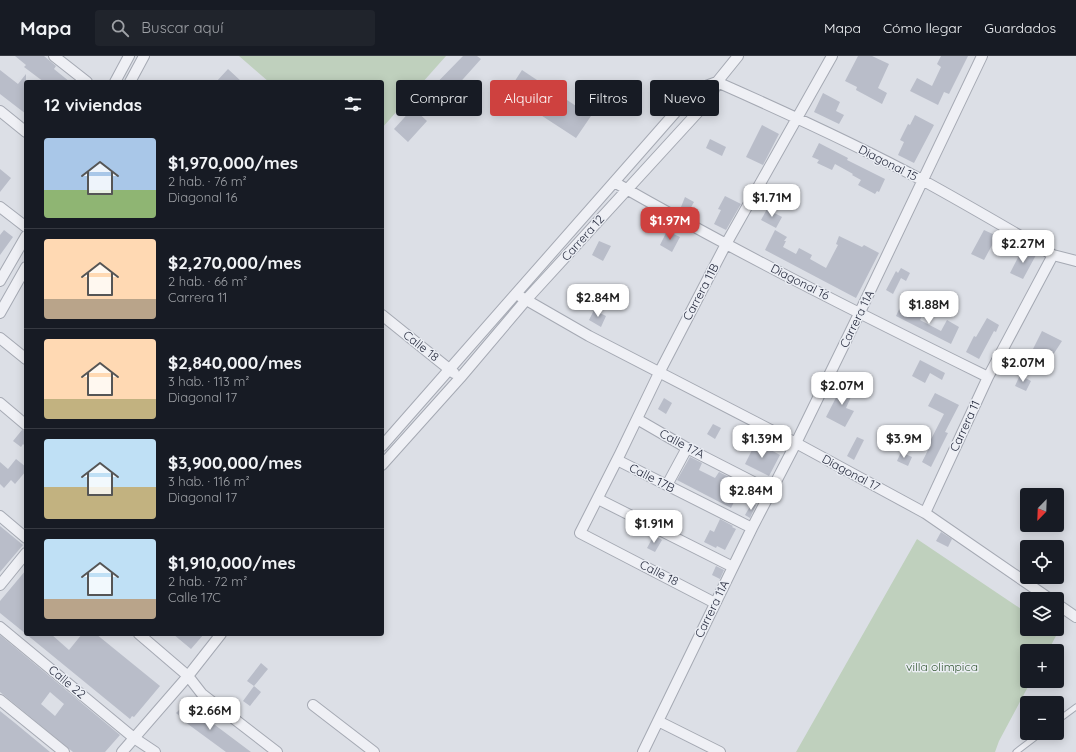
<!DOCTYPE html>
<html lang="es">
<head>
<meta charset="utf-8">
<style>
  :root { --surface:#171b24; --page:#20242c; --text:#f1f3f6; --muted:#9ea1a6; --line:#363941; --accent:#ce413f }
  body { margin:0; font-family:Quicksand,sans-serif; background:var(--page); color:var(--text); height:100vh; display:flex; flex-direction:column; font-size:15px; white-space:nowrap }
  * { box-sizing:border-box; margin:0 }
  p { font-size:13px; color:var(--muted) }
  .icon { flex:none; width:22px; height:22px; fill:none; stroke:currentColor; stroke-width:2; stroke-linecap:round; stroke-linejoin:round }
  .map { position:relative; flex:1; overflow:hidden }
  .side { position:absolute; left:24px; top:24px; width:360px; height:556px; display:flex; flex-direction:column; background:var(--surface); border-radius:4px; box-shadow:0 2px 10px #0003 }
  .side>* { flex:none }
  .hud { position:absolute; left:396px; top:24px; width:380px; height:36px; display:flex; gap:8px }
  .needle { width:26px; rotate:203deg }
  .buttons { position:absolute; left:1020px; top:432px; display:grid; gap:8px }
  .buttons a { display:grid; place-items:center; width:44px; height:44px; border-radius:4px; background:var(--surface); box-shadow:0 2px 10px #0003; font-size:20px }
  .price { position:absolute; translate:-50% -34px; padding:0 9px; border-radius:8px; background:#fff; color:#222; font-size:13px; line-height:26px; filter:drop-shadow(0 1px 2px #0008) }
  .price::after { content:''; position:absolute; left:50%; top:24px; width:12px; height:9px; margin-left:-6px; background:inherit; clip-path:polygon(0 0,100% 0,50% 100%) }
  .price.current { background:var(--accent); color:#fff }
  ul { padding:0; list-style:none }
  li { display:flex; align-items:center; gap:12px; height:100px; padding:0 20px }
  li+li { border-top:1px solid var(--line) }
  li span { display:grid; place-items:center; flex:none; width:112px; height:80px; border-radius:4px; color:#555 }
  li>.icon { margin-inline-start:auto }
  span .icon { width:48px; height:48px; fill:#fffc; stroke-width:1 }
  li b { font-size:17px }
  h2 { display:flex; justify-content:space-between; align-items:center; height:48px; padding:0 20px; font-size:17px }
  .tag { padding:0 14px; border-radius:4px; background:var(--surface); box-shadow:0 2px 10px #0003; font-size:14px; line-height:36px }
  .tag.current { background:var(--accent); color:#fff }
  header { display:flex; align-items:center; gap:24px; box-sizing:border-box; height:56px; padding:0 20px; background:var(--surface); border-bottom:1px solid var(--line) }
  header strong { font-size:19px }
  nav { display:flex; gap:22px; margin-inline-start:auto; font-size:14px }
  .search { width:280px; height:36px; background:var(--page); display:flex; align-items:center; gap:10px; box-sizing:border-box; padding:0 14px; border-radius:4px; color:var(--muted); font-size:15px }
  .map>svg:first-child { display:block }
  .green { fill:#bfd0bd }
  .building { fill:#b9bdc9; fill-rule:evenodd }
  .lines { fill:none; stroke-linecap:round; stroke-linejoin:round }
  .service-casing { stroke:#a5a9b3; stroke-width:7 }
  .minor-casing { stroke:#a5a9b3; stroke-width:12 }
  .service { stroke:#eff0f5; stroke-width:5 }
  .minor { stroke:#eff0f5; stroke-width:10 }
  .labels { text-anchor:middle; stroke-width:3; stroke-linejoin:round; paint-order:stroke }
  .street-label { font-size:12px; fill:#262a3d; stroke:#ebeef4 }
  .park-label { font-size:12px; fill:#345833; stroke:#ebeef4 }
</style>
</head>
<body>
<header>
<strong>Mapa</strong>
<div class="search"><svg class="icon" aria-label="search" viewBox="0 0 24 24"><circle cx="10" cy="10" r="6"/><path d="M15 15l6 6"/></svg>Buscar aquí</div>
<nav><a>Mapa</a><a>Cómo llegar</a><a>Guardados</a></nav>
</header>
<div class="map">
<svg width="1076" height="696" viewBox="0 0 1076 696">
  <rect width="100%" height="100%" fill="#dcdfe6"/>
  <!-- green -->
  <path class="green" d="M 239,0 L 446,0 L 382,72 L 382,26 L 269,26 Z
    M 917,483 L 1027,557 L 1027,573 L 1050,573 L 1057,578 L 1048,595 L 1027,595 L 1027,625 L 1031,625 L 999,685 L 995,696 L 796,696 Z"/>
  <!-- building -->
  <path class="building" d="M 15,0 L 44,0 L 56,10 L 54,13 L 70,26 L 44,26 L 24,11 L 26,9 Z
    M 463,0 L 477,0 L 481,3 L 455,32 L 456,33 L 437,54 L 423,41 Z
    M 858,0 L 872,0 L 889,8 L 878,32 L 887,37 L 882,48 L 856,34 L 857,31 L 845,25 Z
    M 941,0 L 968,0 L 949,38 L 944,36 L 938,49 L 910,35 L 917,22 L 932,30 L 941,11 L 937,8 Z
    M 228,13 L 242,26 L 216,26 Z
    M 0,14 L 18,28 L 26,18 L 26,58 L 0,38 Z
    M 522,14 L 591,60 L 576,82 L 507,37 Z
    M 823,37 L 840,46 L 836,55 L 844,59 L 839,68 L 814,56 Z
    M 413,52 L 427,65 L 408,86 L 394,73 Z
    M 915,59 L 934,69 L 914,107 L 898,99 L 904,86 L 900,84 L 908,68 L 910,69 Z
    M 762,69 L 779,78 L 763,109 L 746,101 Z
    M 710,83 L 726,91 L 722,100 L 706,92 Z
    M 819,87 L 848,102 L 847,104 L 885,123 L 879,136 L 877,135 L 875,138 L 858,129 L 861,124 L 852,119 L 853,118 L 835,108 L 832,114 L 817,107 L 819,104 L 812,101 Z
    M 0,113 L 11,122 L 0,136 Z
    M 725,140 L 741,148 L 726,174 L 714,168 L 721,154 L 718,153 Z
    M 685,141 L 694,146 L 689,155 L 681,151 Z
    M 767,153 L 782,161 L 776,172 L 761,164 Z
    M 4,174 L 13,181 L 0,199 L 0,179 Z
    M 775,174 L 787,181 L 784,185 L 786,185 L 783,191 L 796,198 L 799,192 L 812,199 L 810,203 L 826,212 L 838,189 L 836,188 L 839,180 L 862,191 L 864,189 L 879,197 L 856,242 L 765,194 Z
    M 984,174 L 997,180 L 984,204 L 971,198 Z
    M 667,175 L 680,181 L 672,196 L 660,189 Z
    M 599,185 L 611,190 L 603,205 L 592,199 Z
    M 1023,192 L 1036,199 L 1023,223 L 1010,217 Z
    M 901,212 L 910,217 L 906,225 L 901,222 L 893,238 L 886,234 L 896,215 L 898,217 Z
    M 901,249 L 922,260 L 920,264 L 941,275 L 947,264 L 959,271 L 951,288 L 896,260 Z
    M 594,254 L 606,260 L 601,271 L 589,264 Z
    M 987,262 L 999,269 L 996,276 L 994,275 L 979,303 L 966,296 L 974,280 L 976,281 Z
    M 1042,275 L 1062,285 L 1051,302 L 1033,293 Z
    M 920,304 L 945,317 L 942,324 L 930,317 L 925,327 L 912,320 Z
    M 1020,319 L 1031,325 L 1026,335 L 1015,330 Z
    M 844,326 L 855,332 L 846,352 L 854,355 L 845,371 L 826,361 Z
    M 935,337 L 959,349 L 945,376 L 948,377 L 931,411 L 922,406 L 929,392 L 927,391 L 944,358 L 928,350 Z
    M 664,342 L 672,347 L 666,358 L 658,353 Z
    M 713,368 L 721,372 L 715,383 L 707,378 Z
    M 22,374 L 26,375 L 26,391 L 23,388 L 21,391 L 13,385 Z
    M 857,381 L 864,384 L 854,404 L 847,400 Z
    M 756,386 L 780,399 L 769,420 L 745,408 Z
    M 901,396 L 912,401 L 908,410 L 897,405 Z
    M 690,401 L 702,407 L 699,414 L 715,422 L 719,416 L 743,428 L 731,452 L 677,424 Z
    M 16,403 L 26,411 L 26,415 L 15,428 L 11,424 L 4,432 L 0,428 L 0,406 L 8,413 Z
    M 752,447 L 756,449 L 750,462 L 745,459 Z
    M 720,463 L 733,470 L 732,471 L 736,473 L 725,494 L 717,490 L 716,492 L 704,486 L 710,474 L 714,476 Z
    M 0,470 L 23,489 L 0,516 Z
    M 941,476 L 952,483 L 948,491 L 936,485 Z
    M 654,479 L 662,484 L 655,496 L 647,492 Z
    M 716,510 L 724,514 L 720,523 L 712,519 Z
    M 26,514 L 26,578 L 0,557 L 0,545 Z
    M 26,578 L 51,578 L 69,594 L 82,578 L 96,578 L 160,630 L 134,661 L 132,660 L 130,663 Z
    M 173,578 L 204,578 L 191,593 Z
    M 0,579 L 120,679 L 105,696 L 73,696 L 0,636 ZM 50,636 L 64,648 L 55,660 L 41,648 Z
    M 261,607 L 268,613 L 254,630 L 247,625 Z
    M 254,630 L 261,636 L 250,650 L 243,645 Z
    M 186,649 L 190,652 L 191,651 L 251,696 L 226,696 L 181,663 L 182,662 L 176,657 L 182,651 L 183,652 Z
    M 0,655 L 15,667 L 50,696 L 0,696 Z"/>
  <g class="lines">
    <!-- service casing -->
    <g class="service-casing">
      <path id="service" d="M 1057,665 L 1076,651
        M 1016,696 L 1041,677"/>
    </g>
    <!-- minor casing -->
    <g class="minor-casing">
      <path id="minor" d="M 54,0 L 87,26
        M 115,26 L 129,0
        M 130,26 L 144,0
        M 717,26 C 787,57 855,88 922,124 C 966,148 1010,174 1053,199 L 1076,205
        M 0,55 L 26,76
        M 614,126 C 736,196 862,259 988,321
        M 0,151 L 26,171
        M 0,225 L 26,180
        M 516,238 L 589,280 L 796,387 L 925,457 L 1050,543
        M 0,257 L 26,211
        M 382,259 L 454,317
        M 0,282 L 26,303
        M 0,347 L 26,369
        M 637,363 L 687,392 L 771,435
        M 382,390 L 695,34 L 717,26
        M 617,404 L 752,472
        M 382,409 L 460,322 L 526,244 L 710,43 L 717,26 L 738,0
        M 667,429 L 687,392
        M 598,443 L 733,511
        M 925,457 L 988,321 L 1053,199
        M 0,460 L 26,482
        M 0,529 L 26,497
        M 715,547 L 580,477 L 620,398 L 659,317 L 726,188 L 832,0
        M 1057,548 L 1076,561
        M 0,571 L 134,682 L 155,696
        M 139,578 L 188,620 L 202,638 L 277,696
        M 0,644 L 64,696
        M 313,649 L 374,696
        M 658,665 L 720,696
        M 122,696 L 188,620 L 221,578
        M 643,696 L 752,472 L 796,387 L 859,258 L 982,0"/>
    </g>
    <!-- service -->
    <use href="#service" class="service"/>
    <!-- minor -->
    <use href="#minor" class="minor"/>
  </g>
  <g class="labels">
    <!-- street labels -->
    <g class="street-label">
      <text transform="translate(888 107) rotate(27)" y="4">Diagonal 15</text>
      <text transform="translate(583 182) rotate(-48)" y="4">Carrera 12</text>
      <text transform="translate(800 226) rotate(27)" y="4">Diagonal 16</text>
      <text transform="translate(701 236) rotate(-62)" y="4">Carrera 11B</text>
      <text transform="translate(857 263) rotate(-64)" y="4">Carrera 11A</text>
      <text transform="translate(421 290) rotate(38)" y="4">Calle 18</text>
      <text transform="translate(965 370) rotate(-65)" y="4">Carrera 11</text>
      <text transform="translate(682 388) rotate(28)" y="4">Calle 17A</text>
      <text transform="translate(851 417) rotate(28)" y="4">Diagonal 17</text>
      <text transform="translate(652 422) rotate(27)" y="4">Calle 17B</text>
      <text transform="translate(659 517) rotate(27)" y="4">Calle 18</text>
      <text transform="translate(712 553) rotate(-64)" y="4">Carrera 11A</text>
      <text transform="translate(67 626) rotate(40)" y="4">Calle 22</text>
    </g>
    <!-- park labels -->
    <g class="park-label">
      <text x="942" y="615">villa olimpica</text>
    </g>
  </g>
</svg>
<div class="buttons">
<a><svg class="needle" viewBox="-14 -14 28 28"><path d="M0-13l5 13h-10z" fill="#e53935"/><path d="M0 13l5-13h-10z" fill="#9ea1a6"/></svg></a>
<a><svg class="icon" aria-label="locate" viewBox="0 0 24 24"><circle cx="12" cy="12" r="6"/><path d="M12 2v4M12 18v4M2 12h4M18 12h4"/></svg></a>
<a><svg class="icon" aria-label="layers" viewBox="0 0 24 24"><path d="M12 4l9 5-9 5-9-5zM3 14l9 5 9-5"/></svg></a>
<a>+</a>
<a>−</a>
</div>
<b class="price" style="left:772px;top:162px">$1.71M</b>
<b class="price current" style="left:670px;top:185px">$1.97M</b>
<b class="price" style="left:1023px;top:208px">$2.27M</b>
<b class="price" style="left:598px;top:262px">$2.84M</b>
<b class="price" style="left:929px;top:269px">$1.88M</b>
<b class="price" style="left:1023px;top:327px">$2.07M</b>
<b class="price" style="left:842px;top:350px">$2.07M</b>
<b class="price" style="left:762px;top:403px">$1.39M</b>
<b class="price" style="left:904px;top:403px">$3.9M</b>
<b class="price" style="left:751px;top:455px">$2.84M</b>
<b class="price" style="left:654px;top:488px">$1.91M</b>
<b class="price" style="left:210px;top:675px">$2.66M</b>
<div class="hud">
<a class="tag">Comprar</a>
<a class="tag current">Alquilar</a>
<a class="tag">Filtros</a>
<a class="tag">Nuevo</a>
</div>
<section class="side">
<h2>12 viviendas<svg class="icon" aria-label="filters" viewBox="0 0 24 24"><path d="M4 7h16M4 17h16"/><circle cx="9" cy="7" r="2"/><circle cx="15" cy="17" r="2"/></svg></h2>
<ul>
<li><span style="background:linear-gradient(#a9c7e8 65%,#8fb573 0)"><svg class="icon" aria-label="home" viewBox="0 0 24 24"><path d="M3 11l9-7 9 7M6 9v11h12V9"/></svg></span><div><b>$1,970,000/mes</b><p>2 hab. · 76 m²</p><p>Diagonal 16</p></div></li>
<li><span style="background:linear-gradient(#ffd9b3 75%,#b9a48a 0)"><svg class="icon" aria-label="home" viewBox="0 0 24 24"><path d="M3 11l9-7 9 7M6 9v11h12V9"/></svg></span><div><b>$2,270,000/mes</b><p>2 hab. · 66 m²</p><p>Carrera 11</p></div></li>
<li><span style="background:linear-gradient(#ffd9b3 75%,#c2b280 0)"><svg class="icon" aria-label="home" viewBox="0 0 24 24"><path d="M3 11l9-7 9 7M6 9v11h12V9"/></svg></span><div><b>$2,840,000/mes</b><p>3 hab. · 113 m²</p><p>Diagonal 17</p></div></li>
<li><span style="background:linear-gradient(#bfe0f5 60%,#c2b280 0)"><svg class="icon" aria-label="home" viewBox="0 0 24 24"><path d="M3 11l9-7 9 7M6 9v11h12V9"/></svg></span><div><b>$3,900,000/mes</b><p>3 hab. · 116 m²</p><p>Diagonal 17</p></div></li>
<li><span style="background:linear-gradient(#bfe0f5 75%,#b9a48a 0)"><svg class="icon" aria-label="home" viewBox="0 0 24 24"><path d="M3 11l9-7 9 7M6 9v11h12V9"/></svg></span><div><b>$1,910,000/mes</b><p>2 hab. · 72 m²</p><p>Calle 17C</p></div></li>
</ul>
</section>
</div>
</body>
</html>
